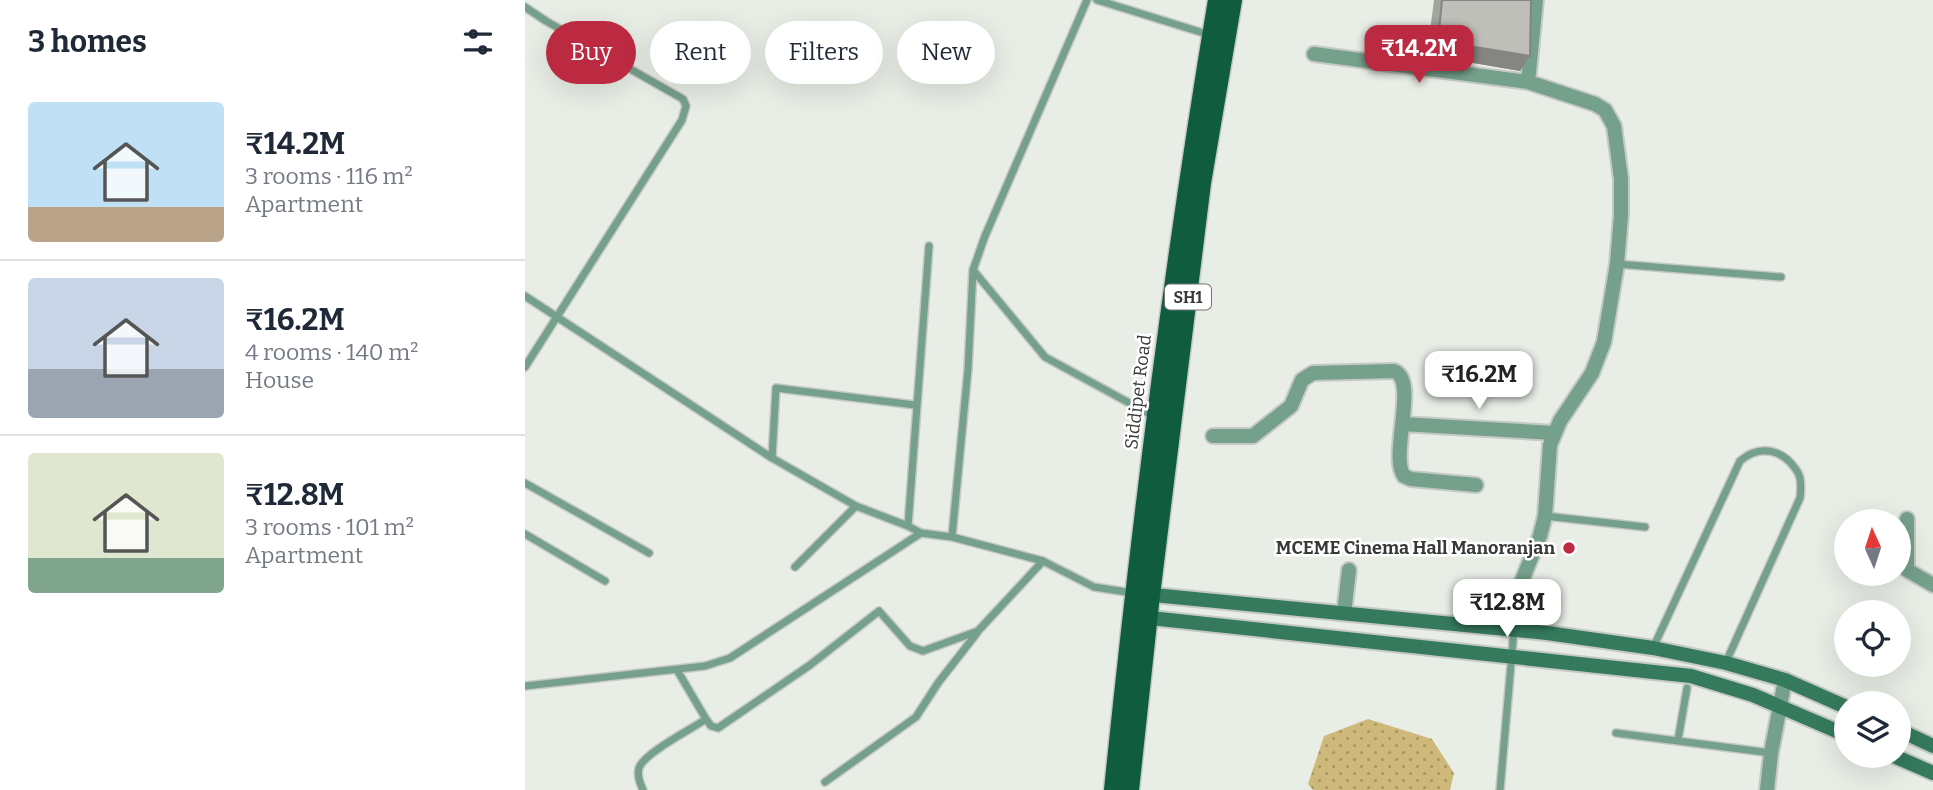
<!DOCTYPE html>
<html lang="en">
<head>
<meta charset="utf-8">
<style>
  :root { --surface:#fff; --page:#f6f6f7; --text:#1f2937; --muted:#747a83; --line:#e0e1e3; --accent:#bb2a41 }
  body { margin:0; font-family:Bitter,serif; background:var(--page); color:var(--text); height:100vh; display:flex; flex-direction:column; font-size:26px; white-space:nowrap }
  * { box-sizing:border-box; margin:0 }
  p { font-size:23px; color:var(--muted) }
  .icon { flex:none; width:38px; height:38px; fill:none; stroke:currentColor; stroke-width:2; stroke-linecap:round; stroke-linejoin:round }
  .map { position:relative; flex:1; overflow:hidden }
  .panel { display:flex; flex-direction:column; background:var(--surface); width:525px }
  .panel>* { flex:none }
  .guide { position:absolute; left:21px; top:21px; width:665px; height:63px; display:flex; gap:14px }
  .needle { width:46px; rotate:357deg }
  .fabs { position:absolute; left:1309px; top:509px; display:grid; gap:14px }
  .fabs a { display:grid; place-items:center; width:77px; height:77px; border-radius:50%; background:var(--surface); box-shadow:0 7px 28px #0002; font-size:35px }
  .price { position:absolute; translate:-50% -60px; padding:0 16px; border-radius:14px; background:#fff; color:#222; font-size:23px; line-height:46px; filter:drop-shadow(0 2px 4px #0008) }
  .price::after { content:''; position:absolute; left:50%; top:42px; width:21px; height:16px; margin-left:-10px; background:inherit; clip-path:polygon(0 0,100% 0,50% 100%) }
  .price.on { background:var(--accent); color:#fff }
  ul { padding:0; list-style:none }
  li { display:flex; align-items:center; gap:21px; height:175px; padding:0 28px }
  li+li { border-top:2px solid var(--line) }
  li span { display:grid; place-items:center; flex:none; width:196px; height:140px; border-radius:7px; color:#555 }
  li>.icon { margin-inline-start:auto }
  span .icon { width:84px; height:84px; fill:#fffc; stroke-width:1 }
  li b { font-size:30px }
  h2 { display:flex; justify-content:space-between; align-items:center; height:84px; padding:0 28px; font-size:30px }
  .chip { padding:0 24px; border-radius:32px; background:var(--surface); box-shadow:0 7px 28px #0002; font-size:24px; line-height:63px }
  .chip.on { background:var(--accent); color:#fff }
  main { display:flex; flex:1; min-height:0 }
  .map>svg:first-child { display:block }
  .green { fill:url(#green-dots) }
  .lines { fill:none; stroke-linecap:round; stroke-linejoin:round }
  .lane-casing { stroke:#c5c9c3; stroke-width:10 }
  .street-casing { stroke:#c5c9c3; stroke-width:18 }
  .secondary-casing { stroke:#c5c9c3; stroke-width:18 }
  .primary-casing { stroke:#c5c9c3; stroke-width:21 }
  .lane { stroke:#75a08b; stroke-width:7 }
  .street { stroke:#75a08b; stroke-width:14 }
  .secondary { stroke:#357a5d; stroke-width:14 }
  .primary { stroke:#0f5c41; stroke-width:18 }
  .wall { fill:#a3a49e }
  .shaded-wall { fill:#858681 }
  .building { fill:#bebfb8; stroke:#858681; stroke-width:2 }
  .poi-dot { fill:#bb2a41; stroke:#fff; stroke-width:2.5 }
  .labels { text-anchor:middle; stroke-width:5; stroke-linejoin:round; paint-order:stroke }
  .shield { fill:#fff; stroke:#737472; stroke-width:2 }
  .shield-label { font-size:16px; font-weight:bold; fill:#373936 }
  .street-label { font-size:18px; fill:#373936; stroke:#fff }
  .poi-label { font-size:18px; font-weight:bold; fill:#373936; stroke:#fff; text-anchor:end }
</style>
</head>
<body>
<main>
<section class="panel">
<h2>3 homes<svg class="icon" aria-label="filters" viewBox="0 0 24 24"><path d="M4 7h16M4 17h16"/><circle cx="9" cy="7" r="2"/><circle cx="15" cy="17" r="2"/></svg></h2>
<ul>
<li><span style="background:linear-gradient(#bfe0f5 75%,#b9a48a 0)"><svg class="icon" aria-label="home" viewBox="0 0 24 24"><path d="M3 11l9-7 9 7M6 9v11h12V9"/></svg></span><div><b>₹14.2M</b><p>3 rooms · 116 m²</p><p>Apartment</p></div></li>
<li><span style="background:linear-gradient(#c9d6e8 65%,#9aa5b1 0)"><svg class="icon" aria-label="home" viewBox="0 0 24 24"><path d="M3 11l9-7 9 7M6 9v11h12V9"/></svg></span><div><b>₹16.2M</b><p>4 rooms · 140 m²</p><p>House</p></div></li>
<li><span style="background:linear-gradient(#dfe7d0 75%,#7fa58c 0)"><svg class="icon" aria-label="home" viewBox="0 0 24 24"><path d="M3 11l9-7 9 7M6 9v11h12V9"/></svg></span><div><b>₹12.8M</b><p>3 rooms · 101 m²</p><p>Apartment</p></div></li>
</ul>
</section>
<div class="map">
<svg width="1408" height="790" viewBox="0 0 1408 790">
  <defs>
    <pattern id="green-dots" width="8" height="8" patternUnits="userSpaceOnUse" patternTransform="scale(1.75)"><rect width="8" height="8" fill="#cfb97a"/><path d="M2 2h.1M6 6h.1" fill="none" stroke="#a99765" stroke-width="1.8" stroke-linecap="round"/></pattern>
  </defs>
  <rect width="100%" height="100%" fill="#e8ede6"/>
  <!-- green -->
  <path class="green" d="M 843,719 L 907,739 L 929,773 L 925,790 L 788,790 L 783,784 L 799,736 Z"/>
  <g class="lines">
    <!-- lane casing -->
    <g class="lane-casing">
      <path id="lane" d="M 562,0 L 460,236 L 448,270 L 520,357 L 630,417
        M 572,0 L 685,35
        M 0,7 L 21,21 L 158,99 L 161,106 L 157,120 L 0,367
        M 1092,264 L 1256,277
        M 0,296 L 247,458 L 331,506 L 383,526 L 396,533 L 427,537 L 518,561 L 569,587 L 608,593
        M 247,458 L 251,388 L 390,405
        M 0,483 L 124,553
        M 1020,516 L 1120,527
        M 383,526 L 404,246
        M 0,534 L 80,581
        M 427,537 L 443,369 L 448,270
        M 270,567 L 331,506
        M 1128,648 L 1215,461 C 1235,444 1258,449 1272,471 C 1277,478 1276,490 1275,498 L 1201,662
        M 152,670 L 181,719 L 186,726 L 193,728 L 285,665 L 354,611 L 385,646 L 398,651 L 453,631 L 518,561
        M 0,686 L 180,666 L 205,658 L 396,533
        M 1091,733 L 1246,753
        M 1153,740 L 1162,688
        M 300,782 L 391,717 L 413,683 L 452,633
        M 118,790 C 115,783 112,776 114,768 C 119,753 167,729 181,719
        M 975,790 L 989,630"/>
    </g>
    <!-- street casing -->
    <g class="street-casing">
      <path id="street" d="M 789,54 L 1003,82 L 1070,104 L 1080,110 L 1089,126 L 1096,179 L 1096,215 L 1092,264 L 1079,342 L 1067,373 L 1035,421 L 1025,445 L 1020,516 L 1015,536 L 994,588 L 989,630
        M 1003,82 L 1011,0
        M 877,424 L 1029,433
        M 688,436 L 728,436 L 766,406 L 777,380 L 788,373 L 869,371 C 894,380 864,456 879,476 L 886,479 L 951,485
        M 1382,519 L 1382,570 L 1408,585
        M 819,613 L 824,570
        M 1242,790 L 1246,753 L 1260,680"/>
    </g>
    <!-- secondary casing -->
    <g class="secondary-casing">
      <path id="secondary" d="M 618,594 L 1022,633 L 1128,648 L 1201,663 L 1260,680 L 1321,707
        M 616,617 L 1166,676 L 1228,695 L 1321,735
        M 1374,730 L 1408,746
        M 1369,756 L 1408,773"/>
    </g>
    <!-- primary casing -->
    <g class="primary-casing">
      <path id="primary" d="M 588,790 C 615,526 648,262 692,0
        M 605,790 L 626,595 L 677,183 L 708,0"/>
    </g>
    <!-- lane -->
    <use href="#lane" class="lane"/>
    <!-- street -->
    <use href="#street" class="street"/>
    <!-- secondary -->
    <use href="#secondary" class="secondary"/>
    <!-- primary -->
    <use href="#primary" class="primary"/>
  </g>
  <!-- wall -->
  <path class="wall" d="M 909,0 L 1006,0 L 1005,56 L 995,71 L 902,55 Z"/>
  <!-- shaded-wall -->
  <path class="shaded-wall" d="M 913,41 L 1005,56 L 995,71 L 902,55 Z"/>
  <!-- building -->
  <path class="building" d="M 917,0 L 1006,0 L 1005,56 L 913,41 Z"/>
  <!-- markers -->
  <circle class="poi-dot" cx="1044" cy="548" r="7"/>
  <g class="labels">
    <!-- shield labels -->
    <rect class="shield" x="640" y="284.5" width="46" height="25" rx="5"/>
    <g class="shield-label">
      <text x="663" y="303">SH1</text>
    </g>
    <!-- street labels -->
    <g class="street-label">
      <text transform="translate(613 392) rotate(-83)" y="6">Siddipet Road</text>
    </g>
    <!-- poi labels -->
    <g class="poi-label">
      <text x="1030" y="554">MCEME Cinema Hall Manoranjan</text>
    </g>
  </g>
</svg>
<div class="fabs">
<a><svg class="needle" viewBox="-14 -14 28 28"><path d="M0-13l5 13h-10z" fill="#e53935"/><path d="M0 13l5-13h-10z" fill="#747a83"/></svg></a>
<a><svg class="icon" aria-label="locate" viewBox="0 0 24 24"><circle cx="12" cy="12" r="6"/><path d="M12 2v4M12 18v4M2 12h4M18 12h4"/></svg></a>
<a><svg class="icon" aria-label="layers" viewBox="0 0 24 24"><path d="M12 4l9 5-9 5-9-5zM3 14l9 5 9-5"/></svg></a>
</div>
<b class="price on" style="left:894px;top:85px">₹14.2M</b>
<b class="price" style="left:954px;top:411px">₹16.2M</b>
<b class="price" style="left:982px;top:639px">₹12.8M</b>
<div class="guide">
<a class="chip on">Buy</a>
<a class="chip">Rent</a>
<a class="chip">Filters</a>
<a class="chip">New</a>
</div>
</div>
</main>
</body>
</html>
